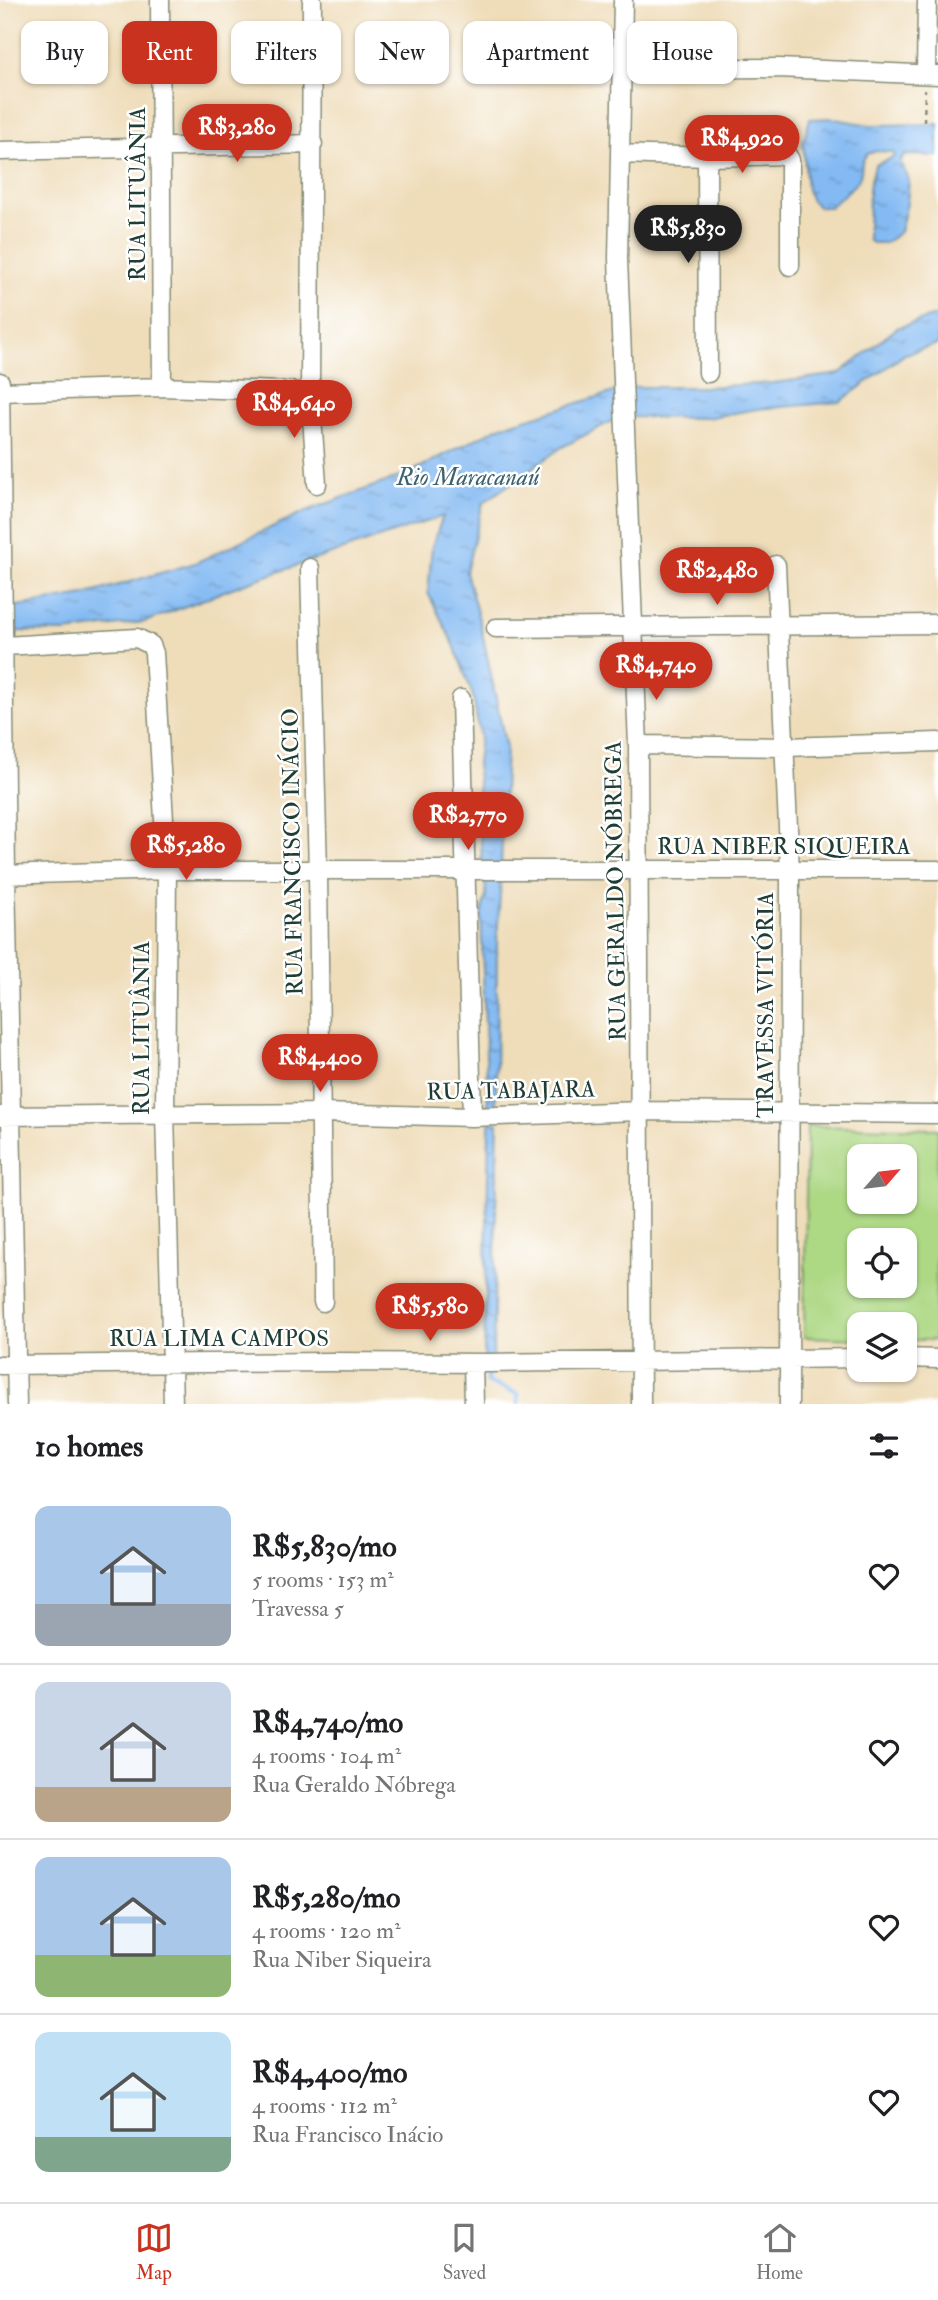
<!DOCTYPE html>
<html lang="en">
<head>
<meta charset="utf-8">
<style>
  :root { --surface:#fff; --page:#f2f2f2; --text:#202124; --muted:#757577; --line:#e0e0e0; --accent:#c8321e }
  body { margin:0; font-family:"IM FELL Double Pica",serif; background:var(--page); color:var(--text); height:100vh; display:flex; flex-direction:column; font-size:26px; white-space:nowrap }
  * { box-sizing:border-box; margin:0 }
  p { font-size:23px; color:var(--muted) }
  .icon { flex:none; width:38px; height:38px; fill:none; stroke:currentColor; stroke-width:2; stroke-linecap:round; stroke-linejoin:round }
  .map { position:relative; height:1404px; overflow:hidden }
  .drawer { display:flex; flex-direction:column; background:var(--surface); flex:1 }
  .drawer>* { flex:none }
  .hud { position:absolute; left:21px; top:21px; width:896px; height:63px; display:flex; gap:14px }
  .needle { width:46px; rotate:62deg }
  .controls { position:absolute; left:847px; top:1144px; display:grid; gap:14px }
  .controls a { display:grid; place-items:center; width:70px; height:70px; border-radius:14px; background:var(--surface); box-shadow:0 2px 5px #0004; font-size:35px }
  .price { position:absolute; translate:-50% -60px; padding:0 16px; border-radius:24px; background:var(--accent); color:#fff; font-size:23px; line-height:46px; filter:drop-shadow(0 2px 4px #0008) }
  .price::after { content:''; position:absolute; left:50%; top:42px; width:21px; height:16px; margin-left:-10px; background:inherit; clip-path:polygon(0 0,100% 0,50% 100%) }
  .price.selected { background:#222; color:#fff }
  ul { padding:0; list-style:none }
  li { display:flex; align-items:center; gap:21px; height:175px; padding:0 35px }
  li+li { border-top:2px solid var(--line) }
  li span { display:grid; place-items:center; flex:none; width:196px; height:140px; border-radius:14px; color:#555 }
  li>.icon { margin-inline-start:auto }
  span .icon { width:84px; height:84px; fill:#fffc; stroke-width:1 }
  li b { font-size:30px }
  h2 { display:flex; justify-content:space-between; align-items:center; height:84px; padding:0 35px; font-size:30px }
  .pill { padding:0 24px; border-radius:14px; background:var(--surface); box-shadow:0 2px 5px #0004; font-size:24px; line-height:63px }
  .pill.selected { background:var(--accent); color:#fff }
  .dock { display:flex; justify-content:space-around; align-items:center; height:98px; border-top:2px solid var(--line); background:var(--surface); font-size:19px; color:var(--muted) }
  .dock a { display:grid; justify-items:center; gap:4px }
  .dock .selected { color:var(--accent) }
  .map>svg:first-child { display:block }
  .green { fill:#add884; stroke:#668a5c; stroke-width:2; fill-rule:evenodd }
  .water { fill:url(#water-ripples); stroke:#517c94; stroke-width:2 }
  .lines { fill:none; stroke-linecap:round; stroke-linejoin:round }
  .stream { stroke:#83baf3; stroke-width:4.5 }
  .minor-casing { stroke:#878d77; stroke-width:21 }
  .path { stroke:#878d77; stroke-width:2.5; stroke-dasharray:5 5; stroke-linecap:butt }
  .minor { stroke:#fff; stroke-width:18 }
  .labels { text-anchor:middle; stroke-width:5; stroke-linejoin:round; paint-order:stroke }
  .street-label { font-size:23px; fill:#1f3d34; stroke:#fff }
  .water-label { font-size:24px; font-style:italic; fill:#3d626d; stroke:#fff }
</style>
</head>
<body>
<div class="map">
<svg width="938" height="1404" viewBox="0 0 938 1404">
  <defs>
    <pattern id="water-ripples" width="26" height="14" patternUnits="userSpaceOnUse" patternTransform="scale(1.75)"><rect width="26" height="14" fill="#83baf3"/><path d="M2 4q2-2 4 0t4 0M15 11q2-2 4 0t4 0" fill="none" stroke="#6b98c6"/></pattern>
  </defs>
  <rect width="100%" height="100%" fill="#fff"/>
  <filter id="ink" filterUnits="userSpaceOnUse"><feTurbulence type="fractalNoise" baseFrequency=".0143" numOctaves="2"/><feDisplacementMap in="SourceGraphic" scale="14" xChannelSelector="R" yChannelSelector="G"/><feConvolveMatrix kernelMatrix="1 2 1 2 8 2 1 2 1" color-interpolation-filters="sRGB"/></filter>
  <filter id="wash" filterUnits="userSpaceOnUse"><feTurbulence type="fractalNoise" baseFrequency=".00686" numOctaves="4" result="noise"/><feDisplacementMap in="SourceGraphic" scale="28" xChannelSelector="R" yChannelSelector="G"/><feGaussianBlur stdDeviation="1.57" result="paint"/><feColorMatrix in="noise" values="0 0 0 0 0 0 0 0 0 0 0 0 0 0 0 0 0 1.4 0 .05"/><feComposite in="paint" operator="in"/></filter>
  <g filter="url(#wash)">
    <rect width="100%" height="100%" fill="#efddba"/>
    <!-- green -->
    <path class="green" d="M 807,1126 L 938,1129 L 935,1340 L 905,1340 L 905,1325 L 859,1325 L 859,1339 L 804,1337 ZM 859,1157 L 905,1157 L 905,1202 L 859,1202 ZM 859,1241 L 905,1241 L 905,1286 L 859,1286 Z"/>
    <!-- water -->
    <path class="water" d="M 830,118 L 870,125 L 938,124 L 938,156 L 905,155 L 900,161 L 909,180 L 907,203 L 900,232 L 885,243 L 872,243 L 868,240 L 869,188 L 875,165 L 890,159 L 894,155 L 893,152 L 877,151 L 867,154 C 859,164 863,166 860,176 C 856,187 838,199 830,207 L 819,207 L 812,201 L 807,190 L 803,142 L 810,119 Z
      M 938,315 L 938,344 L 905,354 L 840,402 L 757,409 L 706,418 L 630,417 L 629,387 L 704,387 L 773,383 L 839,374 L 897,328 Z
      M 617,391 L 618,418 L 562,447 L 483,503 L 466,572 L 481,627 L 506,747 L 501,867 L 482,866 L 477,763 L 480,738 L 473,696 L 454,645 L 428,593 L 432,546 L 443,516 L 240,585 L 145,622 L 65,632 L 11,631 L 11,607 L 84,595 L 195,563 L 304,512 L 407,474 L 499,427 Z
      M 485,879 L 501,880 L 497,939 L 496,1112 L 488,1112 L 481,915 L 486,895 Z
      M 498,1122 L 493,1358 L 484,1358 L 489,1129 L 489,1123 Z"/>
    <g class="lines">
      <!-- stream -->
      <path class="stream" d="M 488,1367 L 487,1382 L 518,1394 L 518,1404"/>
    </g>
  </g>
  <g filter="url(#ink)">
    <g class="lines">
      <!-- minor casing -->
      <g class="minor-casing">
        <path id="minor" d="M 160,0 L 162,387
          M 312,0 L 310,392 L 317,484
          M 623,0 L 618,259 L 638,745 L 641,1404
          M 622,69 L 778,68 L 938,75
          M 926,74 L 927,0
          M 0,151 L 313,144
          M 621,154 L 707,157 L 787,155 L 790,160 L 790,266
          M 707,157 L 708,373
          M 0,382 L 6,874 L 17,1404
          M 0,392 L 162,387 L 310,392
          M 776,565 L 790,871 L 789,1404
          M 310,568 L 318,872 L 323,1302
          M 496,628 L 938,624
          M 5,646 L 137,638 L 151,645 L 154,653 L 167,870 L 165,1114 L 173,1404
          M 461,699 L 472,1117
          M 638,745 L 785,747 L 938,742
          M 0,875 L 167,870 L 938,870
          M 0,1116 L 322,1113 L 472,1117 L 641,1111 L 938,1114
          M 905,1358 L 938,1359
          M 473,1363 L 474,1404
          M 0,1365 L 330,1362 L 488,1363 L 859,1358"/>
      </g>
      <!-- path -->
      <path class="path" d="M 924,122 L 925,90"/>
      <!-- minor -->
      <use href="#minor" class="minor"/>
    </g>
  </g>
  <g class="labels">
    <!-- street labels -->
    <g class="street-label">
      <text transform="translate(137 194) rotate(-90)" y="8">RUA LITUÂNIA</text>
      <text x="784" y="854">RUA NIBER SIQUEIRA</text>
      <text transform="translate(292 852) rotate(-91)" y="8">RUA FRANCISCO INÁCIO</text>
      <text transform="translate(615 891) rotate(-91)" y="8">RUA GERALDO NÓBREGA</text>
      <text transform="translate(765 1005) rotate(-90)" y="8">TRAVESSA VITÓRIA</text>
      <text transform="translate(141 1028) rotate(-90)" y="8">RUA LITUÂNIA</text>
      <text transform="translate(511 1090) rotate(-1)" y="8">RUA TABAJARA</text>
      <text x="219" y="1346">RUA LIMA CAMPOS</text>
    </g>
    <!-- water labels -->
    <g class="water-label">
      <text x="468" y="485">Rio Maracanaú</text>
    </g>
  </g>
</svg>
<div class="controls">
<a><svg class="needle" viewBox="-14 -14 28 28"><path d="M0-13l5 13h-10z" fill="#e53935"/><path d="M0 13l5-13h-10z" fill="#757577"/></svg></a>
<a><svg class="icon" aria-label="locate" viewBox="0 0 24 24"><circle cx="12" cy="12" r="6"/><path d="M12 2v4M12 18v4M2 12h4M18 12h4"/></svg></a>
<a><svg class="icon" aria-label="layers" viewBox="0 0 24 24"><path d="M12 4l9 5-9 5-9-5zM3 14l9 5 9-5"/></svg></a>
</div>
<b class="price" style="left:237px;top:164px">R$3,280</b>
<b class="price" style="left:742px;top:175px">R$4,920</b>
<b class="price selected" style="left:688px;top:265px">R$5,830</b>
<b class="price" style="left:294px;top:440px">R$4,640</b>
<b class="price" style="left:717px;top:607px">R$2,480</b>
<b class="price" style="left:656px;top:702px">R$4,740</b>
<b class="price" style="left:468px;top:852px">R$2,770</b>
<b class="price" style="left:186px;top:882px">R$5,280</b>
<b class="price" style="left:320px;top:1094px">R$4,400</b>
<b class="price" style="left:430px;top:1343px">R$5,580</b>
<div class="hud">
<a class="pill">Buy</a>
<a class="pill selected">Rent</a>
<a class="pill">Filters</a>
<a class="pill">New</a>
<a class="pill">Apartment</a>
<a class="pill">House</a>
</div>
</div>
<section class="drawer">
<h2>10 homes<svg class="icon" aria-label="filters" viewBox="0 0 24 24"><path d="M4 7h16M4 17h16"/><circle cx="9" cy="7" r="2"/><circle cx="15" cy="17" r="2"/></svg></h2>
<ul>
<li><span style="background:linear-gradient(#a9c7e8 70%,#9aa5b1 0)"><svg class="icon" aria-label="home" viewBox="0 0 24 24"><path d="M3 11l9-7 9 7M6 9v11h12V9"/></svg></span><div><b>R$5,830/mo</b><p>5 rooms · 153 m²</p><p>Travessa 5</p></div><svg class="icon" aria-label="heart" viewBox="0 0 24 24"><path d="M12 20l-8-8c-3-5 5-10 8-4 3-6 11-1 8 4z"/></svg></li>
<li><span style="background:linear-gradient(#c9d6e8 75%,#b9a48a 0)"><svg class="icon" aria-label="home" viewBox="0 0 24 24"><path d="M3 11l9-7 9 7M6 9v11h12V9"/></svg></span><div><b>R$4,740/mo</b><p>4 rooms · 104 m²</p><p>Rua Geraldo Nóbrega</p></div><svg class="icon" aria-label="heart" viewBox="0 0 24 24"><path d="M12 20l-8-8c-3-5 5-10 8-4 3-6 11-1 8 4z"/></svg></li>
<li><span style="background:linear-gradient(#a9c7e8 70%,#8fb573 0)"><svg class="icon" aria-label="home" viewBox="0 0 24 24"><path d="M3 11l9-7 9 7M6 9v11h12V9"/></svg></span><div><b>R$5,280/mo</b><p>4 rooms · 120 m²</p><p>Rua Niber Siqueira</p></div><svg class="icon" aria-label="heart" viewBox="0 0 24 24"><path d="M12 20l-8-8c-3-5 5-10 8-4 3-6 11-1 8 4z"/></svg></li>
<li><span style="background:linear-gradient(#bfe0f5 75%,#7fa58c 0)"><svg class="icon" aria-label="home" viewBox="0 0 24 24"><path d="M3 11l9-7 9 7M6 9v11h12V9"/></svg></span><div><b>R$4,400/mo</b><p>4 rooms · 112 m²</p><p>Rua Francisco Inácio</p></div><svg class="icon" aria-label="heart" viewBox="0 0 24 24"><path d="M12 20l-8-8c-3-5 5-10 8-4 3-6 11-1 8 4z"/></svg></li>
</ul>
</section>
<nav class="dock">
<a class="selected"><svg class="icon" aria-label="map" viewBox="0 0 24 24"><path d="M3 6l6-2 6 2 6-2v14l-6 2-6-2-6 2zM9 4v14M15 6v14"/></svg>Map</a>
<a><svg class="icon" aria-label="saved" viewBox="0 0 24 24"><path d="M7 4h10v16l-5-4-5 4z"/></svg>Saved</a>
<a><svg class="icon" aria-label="home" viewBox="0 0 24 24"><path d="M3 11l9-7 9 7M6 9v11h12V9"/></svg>Home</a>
</nav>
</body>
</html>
